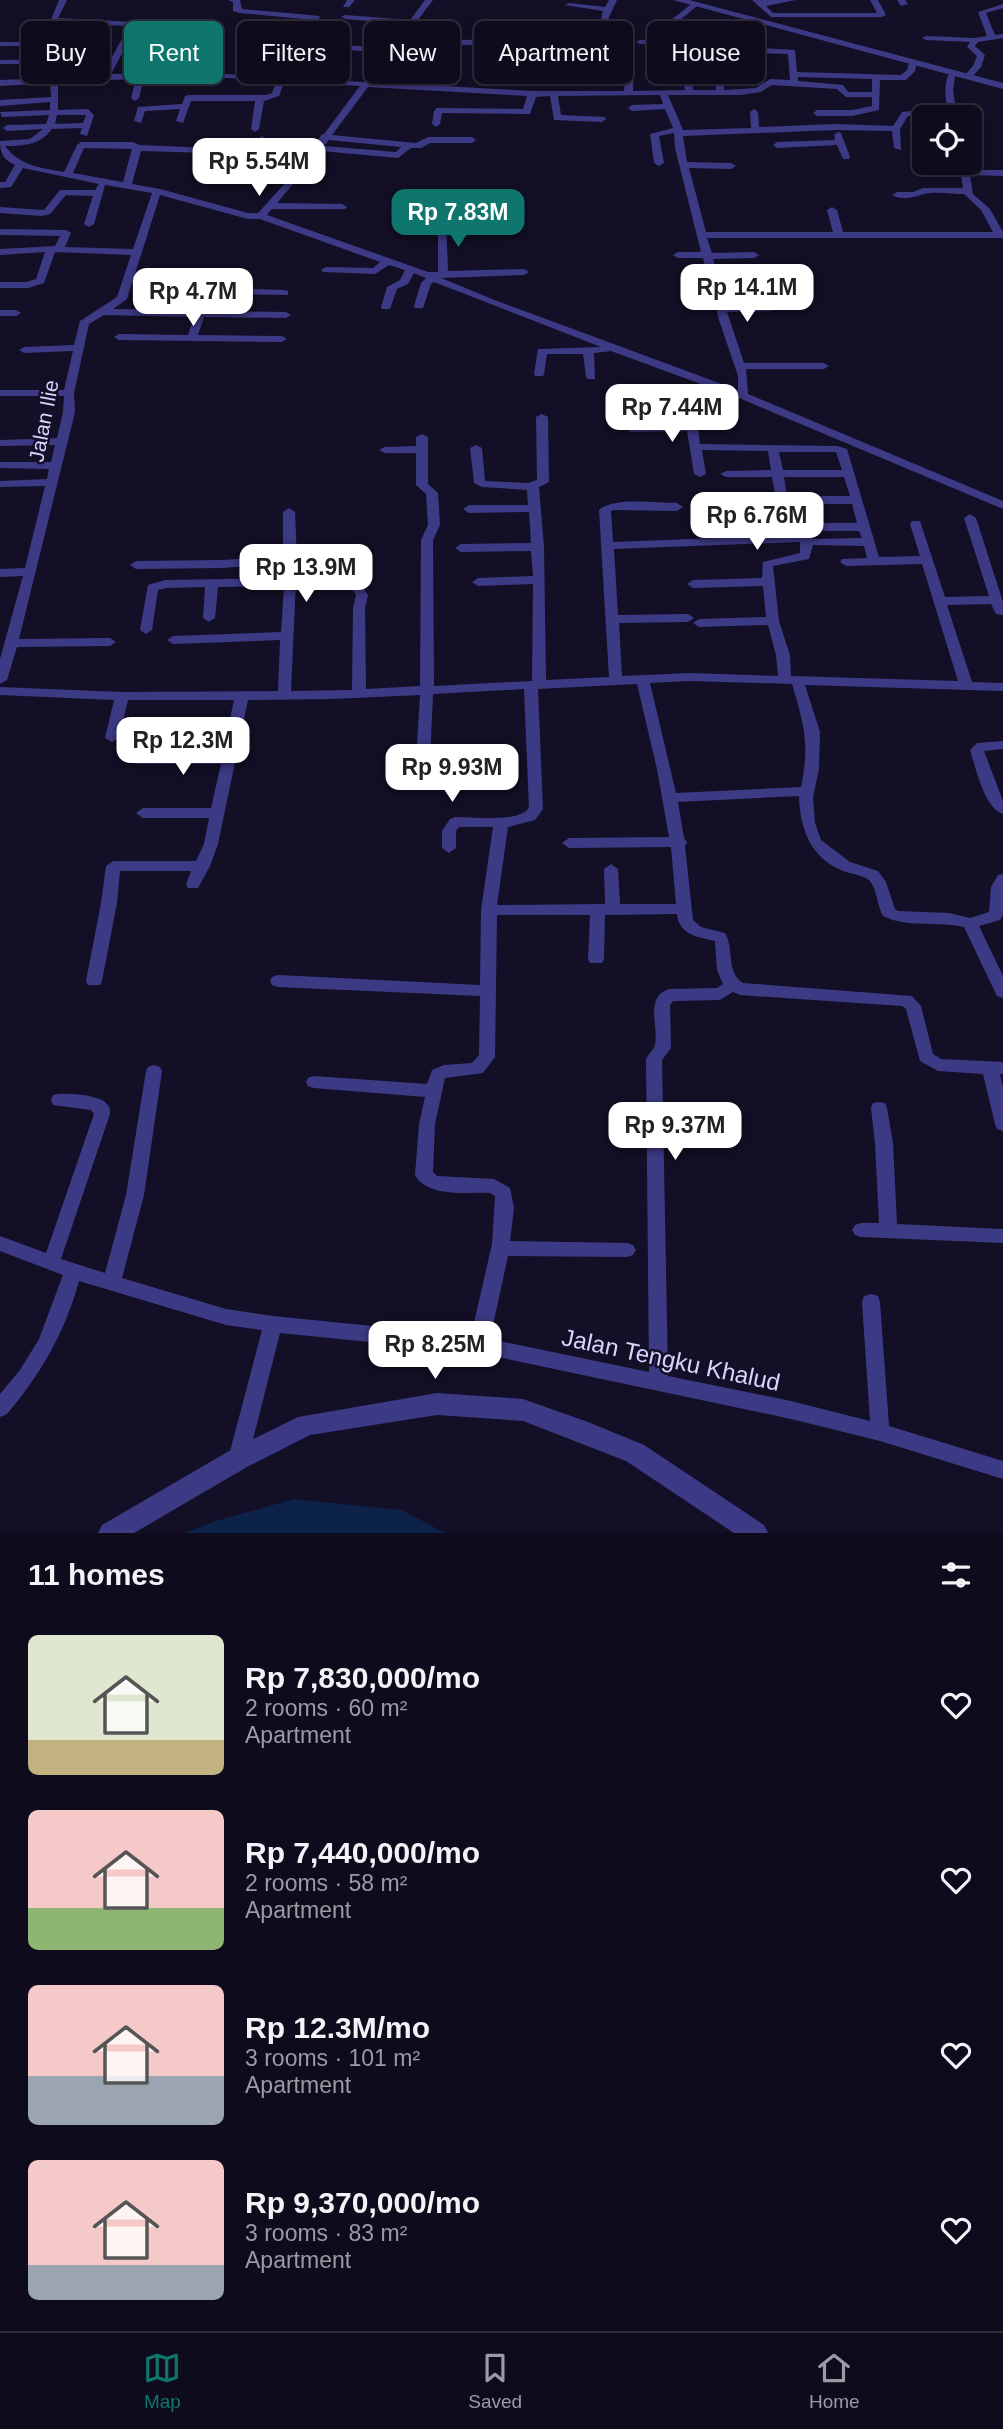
<!DOCTYPE html>
<html lang="en">
<head>
<meta charset="utf-8">
<style>
  :root { --surface:#0e0b1c; --page:#1c1929; --text:#f1f3f6; --muted:#9b9ba3; --line:#2e2b3b; --accent:#0f766e }
  body { margin:0; font-family:Helvetica,sans-serif; background:var(--page); color:var(--text); height:100vh; display:flex; flex-direction:column; font-size:26px; white-space:nowrap }
  * { box-sizing:border-box; margin:0 }
  p { font-size:23px; color:var(--muted) }
  .icon { flex:none; width:38px; height:38px; fill:none; stroke:currentColor; stroke-width:2; stroke-linecap:round; stroke-linejoin:round }
  .map { position:relative; height:1533px; overflow:hidden }
  .side { display:flex; flex-direction:column; background:var(--surface); flex:1 }
  .side>* { flex:none }
  .top-card { position:absolute; left:21px; top:21px; width:962px; height:63px; display:flex; gap:14px }
  .buttons { position:absolute; left:912px; top:105px; display:grid; gap:14px }
  .buttons a { display:grid; place-items:center; width:70px; height:70px; border-radius:10px; background:var(--surface); box-shadow:0 4px 18px #0003,0 0 0 2px var(--line); font-size:35px }
  .price { position:absolute; translate:-50% -60px; padding:0 16px; border-radius:14px; background:#fff; color:#222; font-size:23px; line-height:46px; filter:drop-shadow(0 2px 4px #0008) }
  .price::after { content:''; position:absolute; left:50%; top:42px; width:21px; height:16px; margin-left:-10px; background:inherit; clip-path:polygon(0 0,100% 0,50% 100%) }
  .price.on { background:var(--accent); color:#fff }
  ul { padding:0; list-style:none }
  li { display:flex; align-items:center; gap:21px; height:175px; padding:0 28px }
  li span { display:grid; place-items:center; flex:none; width:196px; height:140px; border-radius:10px; color:#555 }
  li>.icon { margin-inline-start:auto }
  span .icon { width:84px; height:84px; fill:#fffc; stroke-width:1 }
  li b { font-size:30px }
  h2 { display:flex; justify-content:space-between; align-items:center; height:84px; padding:0 28px; font-size:30px }
  .pill { padding:0 24px; border-radius:10px; background:var(--surface); box-shadow:0 4px 18px #0003,0 0 0 2px var(--line); font-size:24px; line-height:63px }
  .pill.on { background:var(--accent); color:#fff }
  .dock { display:flex; justify-content:space-around; align-items:center; height:98px; border-top:2px solid var(--line); background:var(--surface); font-size:19px; color:var(--muted) }
  .dock a { display:grid; justify-items:center; gap:4px }
  .dock .on { color:var(--accent) }
  .map>svg:first-child { display:block }
  .water { fill:#0c2248 }
  .lines { fill:none; stroke-linecap:round; stroke-linejoin:round }
  .minor { fill:#3d3a85; fill-rule:evenodd }
  .tertiary { fill:#3d3a85; fill-rule:evenodd }
  .labels { text-anchor:middle; stroke-width:5; stroke-linejoin:round; paint-order:stroke }
  .street-label { font-size:21px; fill:#d9d4ff; stroke:#130f26 }
  .near-street-label { font-size:24px; fill:#d9d4ff; stroke:#130f26 }
</style>
</head>
<body>
<div class="map">
<svg width="1003" height="1533" viewBox="0 0 1003 1533">
  <rect width="100%" height="100%" fill="#130f26"/>
  <!-- water -->
  <path class="water" d="M 294,1499 L 402,1510 L 445,1533 L 184,1533 L 219,1520 Z"/>
  <g class="lines">
    <!-- minor -->
    <path class="minor" d="M 59,0 L 67,0 L 58,18 L 134,22 L 138,24 L 111,74 L 226,74 L 364,82 L 385,53 L 336,49 L 324,61 L 246,55 L 242,53 L 255,39 L 389,48 L 407,24 L 345,19 L 341,17 L 345,15 L 410,20 L 425,0 L 433,0 L 405,37 L 516,42 L 521,22 L 525,20 L 529,22 L 524,43 L 595,46 L 603,11 L 565,5 L 569,3 L 605,7 L 609,0 L 617,0 L 609,17 L 603,47 L 625,48 L 629,50 L 634,64 L 633,91 L 685,90 L 677,45 L 640,44 L 636,42 L 640,40 L 675,41 L 671,20 L 694,2 L 697,2 L 697,6 L 679,21 L 680,28 L 726,29 L 730,31 L 726,33 L 681,32 L 690,69 L 715,69 L 715,47 L 752,48 L 746,20 L 750,18 L 754,20 L 760,48 L 795,50 L 797,72 L 901,75 L 907,70 L 910,60 L 917,62 L 915,71 L 906,80 L 880,80 L 879,110 L 852,116 L 817,116 L 813,113 L 817,110 L 852,110 L 872,106 L 872,97 L 846,97 L 837,89 L 772,85 L 761,92 L 740,95 L 668,95 L 683,130 L 751,128 L 750,112 L 754,109 L 758,112 L 759,127 L 835,124 L 893,126 L 902,112 L 947,107 C 945,94 944,83 950,71 L 956,71 L 953,89 L 957,117 L 949,117 L 948,112 L 908,116 L 900,129 L 901,150 L 894,148 L 892,131 L 835,130 L 683,136 L 687,162 L 731,163 L 736,166 L 731,169 L 689,168 L 706,232 L 833,232 L 827,210 L 832,207 L 837,210 L 843,232 L 993,232 L 981,210 L 964,194 C 952,194 936,191 924,194 C 914,197 903,201 892,195 L 897,192 L 913,192 L 923,188 L 963,188 L 961,175 L 914,174 L 912,172 L 917,169 L 960,170 L 959,163 L 967,163 L 969,170 L 1003,170 L 1003,176 L 970,175 L 973,194 L 990,209 L 1003,232 L 1003,238 L 707,238 L 712,253 L 754,252 L 759,255 L 754,258 L 713,259 L 719,281 L 766,279 L 771,282 L 766,285 L 720,287 L 725,306 L 772,305 L 777,308 L 772,311 L 727,312 L 744,363 L 824,363 L 829,366 L 824,369 L 746,369 L 748,394 L 1003,501 L 1003,509 L 739,398 L 611,351 L 594,353 L 595,379 L 587,379 L 586,377 L 583,354 L 547,354 L 544,374 L 543,376 L 535,376 L 534,374 L 538,349 L 601,347 L 434,282 L 431,284 L 423,308 L 415,308 L 414,306 L 421,283 L 426,278 L 414,273 L 408,284 L 397,289 L 390,309 L 382,309 L 381,307 L 387,287 L 400,280 L 405,270 L 389,265 L 375,274 L 323,272 L 321,270 L 326,267 L 373,268 L 380,262 L 260,219 L 248,219 L 160,195 L 127,299 L 113,309 L 195,310 L 201,293 L 188,292 L 188,288 L 192,287 L 284,290 L 288,291 L 288,295 L 211,294 L 206,311 L 286,312 L 291,315 L 286,318 L 204,317 L 198,335 L 282,336 L 287,339 L 282,342 L 119,340 L 114,337 L 119,334 L 188,335 L 194,317 L 104,315 L 89,324 L 74,393 L 75,412 L 19,639 L 110,638 L 116,642 L 110,646 L 17,647 L 7,680 L 0,684 L 0,659 L 23,576 L 0,577 L 0,569 L 25,568 L 45,486 L 0,487 L 0,481 L 47,479 L 49,469 L 0,468 L 0,462 L 51,462 L 55,445 L 0,446 L 0,440 L 57,438 L 63,412 L 64,396 L 0,396 L 0,390 L 64,390 L 73,351 L 24,353 L 19,350 L 24,347 L 74,345 L 80,321 L 117,297 L 131,255 L 55,252 L 44,283 L 28,288 L 0,288 L 0,282 L 27,282 L 36,279 L 45,252 L 0,255 L 0,249 L 55,246 L 60,236 L 0,235 L 0,229 L 66,230 L 71,233 L 65,247 L 133,249 L 152,193 L 105,185 L 94,224 L 89,227 L 84,224 L 93,196 L 66,195 L 50,214 L 42,216 L 0,213 L 0,207 L 44,210 L 60,190 L 95,190 L 99,184 L 23,168 L 11,187 L 0,188 L 0,182 L 5,182 L 15,165 C 4,160 0,154 0,141 L 30,139 L 43,129 L 7,131 L 3,128 L 7,125 L 46,124 L 49,115 L 2,117 L 0,112 L 50,110 L 50,102 L 0,106 L 0,100 L 51,97 L 51,95 L 50,83 L 0,86 L 0,80 L 50,78 L 48,64 L 0,64 L 0,60 L 57,59 L 65,46 L 0,46 L 0,42 L 67,42 L 78,24 L 50,22 ZM 86,24 L 129,26 L 102,75 L 58,77 L 56,64 L 63,63 ZM 402,42 L 622,52 L 626,70 L 624,91 L 533,91 L 372,82 ZM 257,44 L 328,49 L 322,56 L 252,51 ZM 722,52 L 788,54 L 790,80 L 770,79 L 756,88 L 724,90 ZM 691,74 L 715,74 L 716,90 L 693,90 ZM 798,77 L 872,79 L 872,92 L 848,92 L 843,85 L 798,81 ZM 226,78 L 276,81 L 272,93 L 266,95 L 188,95 L 185,96 L 182,104 L 138,107 L 134,121 L 141,123 L 145,111 L 180,109 L 176,121 L 183,123 L 191,101 L 255,101 L 251,129 L 255,132 L 259,129 L 264,101 L 279,96 L 284,82 L 360,86 L 324,134 L 321,135 L 310,153 L 264,153 L 266,139 L 262,136 L 258,139 L 254,152 L 258,158 L 306,159 L 301,164 L 212,166 L 212,170 L 215,171 L 297,170 L 258,213 L 248,213 L 160,189 L 132,184 L 141,151 L 210,153 L 214,150 L 213,148 L 139,145 L 133,142 L 81,142 L 77,145 L 64,172 C 41,168 20,166 5,146 C 24,146 40,145 52,129 L 82,128 L 80,134 L 87,136 L 94,115 L 88,109 L 58,110 L 58,82 L 136,79 L 131,98 L 135,101 L 139,98 L 144,79 ZM 368,87 L 527,96 L 523,109 L 437,108 L 434,111 L 432,124 L 436,127 L 440,124 L 442,113 L 530,114 L 536,97 L 550,96 L 554,120 L 602,122 L 606,119 L 605,117 L 561,115 L 558,96 L 660,95 L 663,104 L 632,105 L 628,108 L 632,111 L 665,109 L 673,128 L 650,134 L 654,163 L 659,166 L 664,163 L 659,136 L 674,133 L 675,148 L 701,252 L 678,252 L 673,255 L 678,258 L 703,258 L 719,320 L 738,376 L 738,390 L 497,301 L 441,278 L 524,275 L 529,272 L 524,269 L 448,271 L 446,223 L 438,225 L 438,272 L 428,272 L 267,215 L 272,209 L 345,209 L 347,207 L 342,204 L 277,203 L 321,151 L 398,158 L 411,148 L 421,148 L 430,143 L 472,143 L 476,140 L 472,137 L 428,137 L 416,143 L 332,135 ZM 57,115 L 86,115 L 83,123 L 55,124 ZM 329,140 L 401,147 L 396,152 L 324,146 ZM 84,148 L 132,149 L 123,182 L 73,173 Z
      M 228,0 L 240,0 L 242,9 L 320,16 L 314,33 L 331,37 L 327,39 L 306,37 L 312,20 L 240,13 L 233,11 L 233,2 Z
      M 347,0 L 355,0 L 349,7 L 343,7 Z
      M 752,0 L 796,0 L 766,6 L 773,13 L 877,13 L 870,0 L 878,0 L 886,15 L 882,17 L 771,17 Z
      M 897,0 L 905,0 L 908,4 L 901,6 Z
      M 1003,4 L 1003,8 L 986,13 L 995,35 L 1003,34 L 1003,38 L 978,42 L 975,46 L 985,55 L 981,67 L 971,78 L 964,76 L 973,66 L 977,56 L 967,47 L 970,42 L 926,40 L 922,38 L 926,36 L 975,38 L 987,36 L 978,12 Z
      M 838,132 L 841,133 L 850,157 L 849,159 L 843,159 L 837,145 L 777,148 L 773,145 L 777,142 L 835,140 L 834,135 Z
      M 0,310 L 16,310 L 21,313 L 16,316 L 0,316 Z
      M 542,414 L 548,417 L 549,482 L 539,487 L 544,547 L 546,680 L 609,677 L 599,510 C 613,497 657,503 677,503 L 683,507 L 677,511 L 614,510 L 611,511 L 613,542 L 797,535 L 779,517 L 772,477 L 726,477 L 720,474 L 726,471 L 771,470 L 768,451 L 702,450 L 706,474 L 700,477 L 694,474 L 687,431 L 631,432 L 625,429 L 627,427 L 692,425 L 698,428 L 700,444 L 837,446 L 847,449 L 879,557 L 920,556 L 910,524 L 912,521 L 920,521 L 945,597 L 989,596 L 964,518 L 970,514 L 976,518 L 1003,602 L 1003,615 L 996,614 L 991,604 L 947,605 L 972,682 L 1003,683 L 1003,691 L 805,685 L 820,732 L 819,769 L 813,797 L 815,823 L 821,840 L 850,862 L 878,871 L 886,882 L 895,909 L 898,911 L 949,913 L 970,918 L 989,912 L 991,887 L 998,875 L 1003,874 L 1003,915 L 1000,920 L 979,926 L 1003,976 L 1003,998 L 997,996 L 995,992 L 964,927 C 938,921 907,928 883,916 C 877,906 877,888 869,880 C 863,875 851,874 843,871 C 810,858 800,828 799,796 L 678,802 L 684,838 L 687,842 L 685,846 L 693,920 L 701,927 L 725,933 C 735,950 725,971 743,983 L 912,996 L 921,1006 L 933,1054 L 941,1059 L 1003,1062 L 1003,1074 L 1000,1074 L 1003,1088 L 1003,1131 L 997,1129 L 995,1124 L 983,1074 L 938,1071 L 920,1061 L 906,1009 L 902,1006 L 740,995 L 733,992 L 720,1000 L 673,1001 L 670,1005 L 671,1048 L 662,1060 L 668,1376 L 791,1401 L 870,1421 L 862,1302 L 864,1296 L 871,1294 L 878,1296 L 880,1302 L 889,1426 L 1003,1461 L 1003,1479 L 880,1441 L 791,1419 L 479,1353 L 280,1333 L 248,1459 L 245,1465 L 238,1468 L 231,1465 L 228,1459 L 262,1330 L 226,1325 L 79,1281 C 65,1332 41,1374 7,1414 L 0,1417 L 0,1394 L 20,1370 L 39,1339 L 63,1275 L 0,1251 L 0,1236 L 46,1253 L 94,1114 L 91,1110 L 53,1105 L 51,1100 L 53,1095 C 63,1092 99,1095 106,1103 C 110,1107 110,1109 110,1114 L 61,1259 L 105,1273 L 126,1195 L 146,1071 L 148,1067 L 154,1065 L 160,1067 L 162,1071 L 144,1195 L 122,1278 L 226,1309 L 273,1316 L 471,1336 L 492,1244 L 495,1196 L 490,1193 C 467,1192 428,1198 415,1175 L 419,1124 L 425,1097 L 314,1088 L 308,1086 L 306,1082 L 308,1078 L 314,1076 L 427,1084 L 432,1070 L 444,1065 L 472,1063 L 479,1055 L 480,996 L 278,987 L 272,985 L 270,981 L 272,977 L 278,975 L 480,985 L 481,910 L 493,827 L 459,827 L 456,831 L 456,848 L 449,853 L 442,848 L 442,831 L 450,819 L 455,817 C 473,817 518,823 529,808 L 524,689 L 433,694 L 430,760 L 423,764 L 416,760 L 420,695 L 332,699 L 248,700 L 218,844 L 210,866 L 198,888 L 188,888 L 186,884 L 191,871 L 120,871 L 117,903 L 102,981 L 100,985 L 88,985 L 86,981 L 101,903 L 106,866 L 113,861 L 196,861 L 204,844 L 209,818 L 143,818 L 136,813 L 143,808 L 211,808 L 221,764 L 136,764 L 129,760 L 136,756 L 222,756 L 234,700 L 128,700 L 119,738 L 112,742 L 105,738 L 114,700 L 0,695 L 0,687 L 122,692 L 278,691 L 280,640 L 173,644 L 167,640 L 173,636 L 281,632 L 284,586 L 218,587 L 215,618 L 209,622 L 203,618 L 205,587 L 166,588 L 158,590 L 152,630 L 146,634 L 140,630 L 148,585 L 165,580 L 284,578 L 284,563 L 223,568 L 136,569 L 130,565 L 136,561 L 223,560 L 283,556 L 283,512 L 289,508 L 295,512 L 297,559 L 291,691 L 352,690 L 353,608 L 356,595 L 346,580 L 345,555 L 351,551 L 357,555 L 358,580 L 368,595 L 365,608 L 366,689 L 420,686 L 421,540 L 428,525 L 426,494 L 416,485 L 416,453 L 385,453 L 379,450 L 385,447 L 416,446 L 416,437 L 422,434 L 428,437 L 428,484 L 438,493 L 440,525 L 433,540 L 434,686 L 532,681 L 533,584 L 478,586 L 472,582 L 478,578 L 533,576 L 531,551 L 461,552 L 455,548 L 461,544 L 531,543 L 529,512 L 469,513 L 463,509 L 469,505 L 528,505 L 527,490 L 482,487 L 474,483 L 470,448 L 476,445 L 482,448 L 485,481 L 528,483 L 537,480 L 536,417 ZM 779,452 L 836,452 L 842,470 L 783,470 ZM 784,477 L 844,477 L 850,496 L 787,496 ZM 789,504 L 852,504 L 857,523 L 800,523 L 791,516 ZM 807,531 L 859,531 L 862,538 L 812,539 ZM 800,542 L 800,553 L 763,562 L 762,578 L 693,580 L 687,584 L 693,588 L 763,586 L 766,617 L 699,619 L 693,623 L 699,627 L 768,625 L 776,655 L 778,676 L 690,673 L 622,676 L 619,623 L 688,622 L 694,618 L 688,614 L 618,615 L 614,549 ZM 813,545 L 864,546 L 867,558 L 842,559 L 840,562 L 846,566 L 922,564 L 958,681 L 791,676 L 790,655 L 779,621 L 773,566 L 809,559 ZM 690,681 L 792,684 C 804,724 810,745 801,787 L 676,793 L 650,683 ZM 637,684 L 657,769 L 669,837 L 569,838 L 562,843 L 569,848 L 671,847 L 676,904 L 620,904 L 618,869 L 611,864 L 604,869 L 605,904 L 497,905 L 508,827 L 535,820 L 543,809 L 538,689 ZM 677,914 C 679,935 698,937 715,941 L 717,970 L 723,984 L 717,988 L 669,989 C 644,997 659,1027 655,1045 C 654,1049 648,1055 646,1059 L 649,1372 L 490,1339 L 508,1256 L 627,1257 L 633,1255 L 636,1250 L 633,1245 L 627,1243 L 510,1241 L 514,1208 L 510,1188 L 494,1179 L 437,1176 L 433,1172 L 435,1124 L 445,1078 L 483,1073 L 495,1057 L 497,915 L 590,915 L 588,959 L 590,963 L 602,963 L 604,959 L 605,915 Z
      M 1003,741 L 1003,749 L 984,751 L 1003,801 L 1003,814 C 984,808 976,768 970,750 L 977,743 Z
      M 879,1102 L 885,1103 L 887,1108 L 893,1143 L 897,1224 L 1003,1229 L 1003,1243 L 861,1237 L 855,1235 L 852,1230 L 855,1225 L 861,1223 L 879,1223 L 875,1143 L 871,1108 L 873,1103 Z"/>
    <!-- tertiary -->
    <path class="tertiary" d="M 673,0 L 689,0 L 1003,83 L 1003,89 Z
      M 437,1393 L 523,1399 L 588,1422 L 644,1445 L 764,1525 L 768,1533 L 734,1533 L 626,1461 L 523,1421 L 437,1415 L 310,1435 L 247,1467 L 134,1533 L 98,1533 L 102,1525 L 229,1451 L 298,1417 Z"/>
  </g>
  <g class="labels">
    <!-- street labels -->
    <g class="street-label">
      <text transform="translate(44 421) rotate(-79)" y="7">Jalan Ilie</text>
    </g>
    <!-- near-street labels -->
    <g class="near-street-label">
      <text transform="translate(671 1360) rotate(12)" y="8">Jalan Tengku Khalud</text>
    </g>
  </g>
</svg>
<div class="buttons">
<a><svg class="icon" aria-label="locate" viewBox="0 0 24 24"><circle cx="12" cy="12" r="6"/><path d="M12 2v4M12 18v4M2 12h4M18 12h4"/></svg></a>
</div>
<b class="price" style="left:259px;top:198px">Rp 5.54M</b>
<b class="price on" style="left:458px;top:249px">Rp 7.83M</b>
<b class="price" style="left:747px;top:324px">Rp 14.1M</b>
<b class="price" style="left:193px;top:328px">Rp 4.7M</b>
<b class="price" style="left:672px;top:444px">Rp 7.44M</b>
<b class="price" style="left:757px;top:552px">Rp 6.76M</b>
<b class="price" style="left:306px;top:604px">Rp 13.9M</b>
<b class="price" style="left:183px;top:777px">Rp 12.3M</b>
<b class="price" style="left:452px;top:804px">Rp 9.93M</b>
<b class="price" style="left:675px;top:1162px">Rp 9.37M</b>
<b class="price" style="left:435px;top:1381px">Rp 8.25M</b>
<div class="top-card">
<a class="pill">Buy</a>
<a class="pill on">Rent</a>
<a class="pill">Filters</a>
<a class="pill">New</a>
<a class="pill">Apartment</a>
<a class="pill">House</a>
</div>
</div>
<section class="side">
<h2>11 homes<svg class="icon" aria-label="filters" viewBox="0 0 24 24"><path d="M4 7h16M4 17h16"/><circle cx="9" cy="7" r="2"/><circle cx="15" cy="17" r="2"/></svg></h2>
<ul>
<li><span style="background:linear-gradient(#dfe7d0 75%,#c2b280 0)"><svg class="icon" aria-label="home" viewBox="0 0 24 24"><path d="M3 11l9-7 9 7M6 9v11h12V9"/></svg></span><div><b>Rp 7,830,000/mo</b><p>2 rooms · 60 m²</p><p>Apartment</p></div><svg class="icon" aria-label="heart" viewBox="0 0 24 24"><path d="M12 20l-8-8c-3-5 5-10 8-4 3-6 11-1 8 4z"/></svg></li>
<li><span style="background:linear-gradient(#f6c9c9 70%,#8fb573 0)"><svg class="icon" aria-label="home" viewBox="0 0 24 24"><path d="M3 11l9-7 9 7M6 9v11h12V9"/></svg></span><div><b>Rp 7,440,000/mo</b><p>2 rooms · 58 m²</p><p>Apartment</p></div><svg class="icon" aria-label="heart" viewBox="0 0 24 24"><path d="M12 20l-8-8c-3-5 5-10 8-4 3-6 11-1 8 4z"/></svg></li>
<li><span style="background:linear-gradient(#f6c9c9 65%,#9aa5b1 0)"><svg class="icon" aria-label="home" viewBox="0 0 24 24"><path d="M3 11l9-7 9 7M6 9v11h12V9"/></svg></span><div><b>Rp 12.3M/mo</b><p>3 rooms · 101 m²</p><p>Apartment</p></div><svg class="icon" aria-label="heart" viewBox="0 0 24 24"><path d="M12 20l-8-8c-3-5 5-10 8-4 3-6 11-1 8 4z"/></svg></li>
<li><span style="background:linear-gradient(#f6c9c9 75%,#9aa5b1 0)"><svg class="icon" aria-label="home" viewBox="0 0 24 24"><path d="M3 11l9-7 9 7M6 9v11h12V9"/></svg></span><div><b>Rp 9,370,000/mo</b><p>3 rooms · 83 m²</p><p>Apartment</p></div><svg class="icon" aria-label="heart" viewBox="0 0 24 24"><path d="M12 20l-8-8c-3-5 5-10 8-4 3-6 11-1 8 4z"/></svg></li>
</ul>
</section>
<nav class="dock">
<a class="on"><svg class="icon" aria-label="map" viewBox="0 0 24 24"><path d="M3 6l6-2 6 2 6-2v14l-6 2-6-2-6 2zM9 4v14M15 6v14"/></svg>Map</a>
<a><svg class="icon" aria-label="saved" viewBox="0 0 24 24"><path d="M7 4h10v16l-5-4-5 4z"/></svg>Saved</a>
<a><svg class="icon" aria-label="home" viewBox="0 0 24 24"><path d="M3 11l9-7 9 7M6 9v11h12V9"/></svg>Home</a>
</nav>
</body>
</html>
